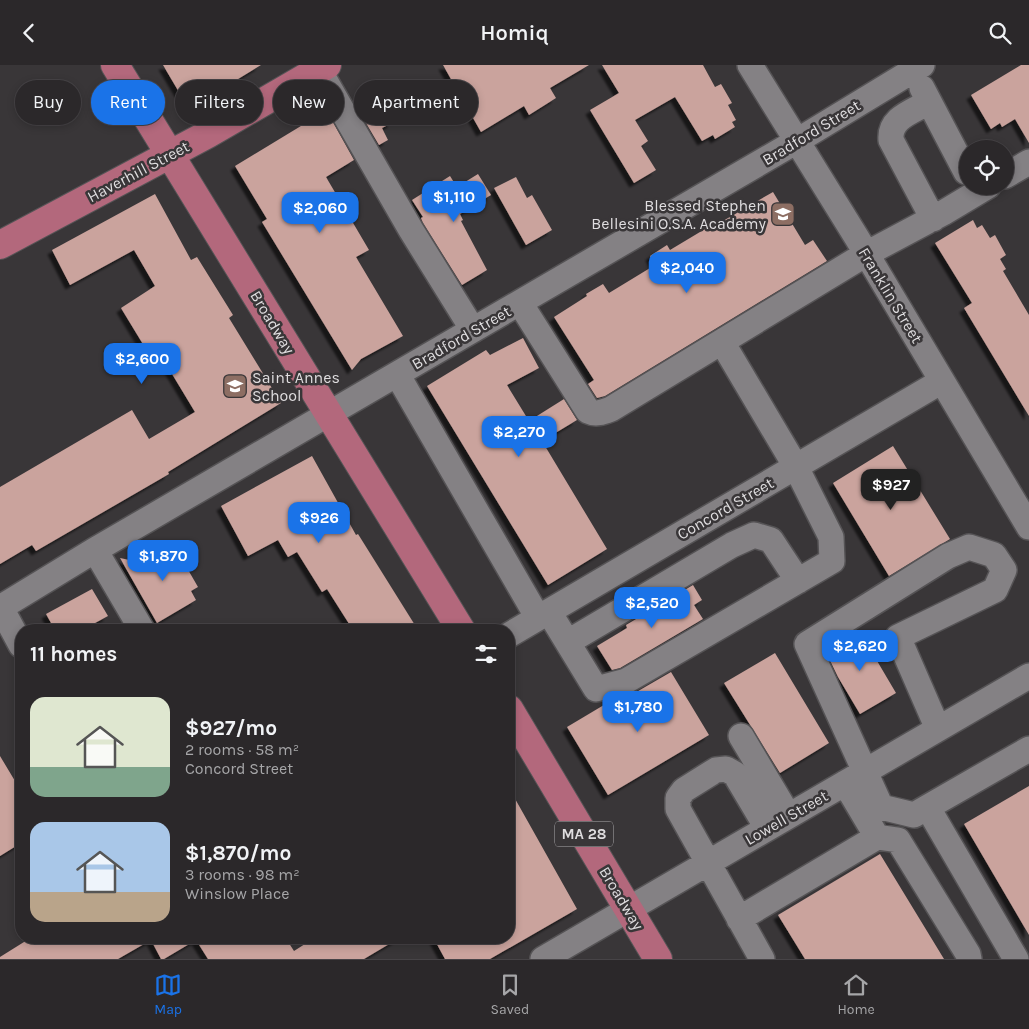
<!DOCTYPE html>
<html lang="en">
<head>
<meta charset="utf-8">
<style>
  :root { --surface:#2b282a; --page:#333032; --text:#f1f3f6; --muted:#a6a6a8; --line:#474447; --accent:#1a73e8 }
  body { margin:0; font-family:Karla,sans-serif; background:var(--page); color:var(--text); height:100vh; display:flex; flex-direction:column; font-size:19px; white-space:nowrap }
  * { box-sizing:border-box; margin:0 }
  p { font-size:16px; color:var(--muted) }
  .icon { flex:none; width:28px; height:28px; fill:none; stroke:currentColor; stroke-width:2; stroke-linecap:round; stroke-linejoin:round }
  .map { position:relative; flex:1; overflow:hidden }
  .sheet { position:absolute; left:15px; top:559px; width:500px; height:320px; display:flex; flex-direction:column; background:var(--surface); border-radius:20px; box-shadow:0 2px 8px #0003,0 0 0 1px var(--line) }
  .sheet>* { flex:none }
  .top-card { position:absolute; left:15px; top:15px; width:500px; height:45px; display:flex; gap:10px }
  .buttons { position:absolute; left:959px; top:75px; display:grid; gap:10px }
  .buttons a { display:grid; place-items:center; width:55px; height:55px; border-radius:50%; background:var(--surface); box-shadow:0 2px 8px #0003,0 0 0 1px var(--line); font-size:25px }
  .price { position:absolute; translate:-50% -42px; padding:0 11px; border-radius:10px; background:var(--accent); color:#fff; font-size:16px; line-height:32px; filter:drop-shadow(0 1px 2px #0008) }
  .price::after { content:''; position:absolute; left:50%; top:30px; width:15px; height:11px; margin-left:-8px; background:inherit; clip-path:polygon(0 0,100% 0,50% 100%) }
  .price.active { background:#222; color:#fff }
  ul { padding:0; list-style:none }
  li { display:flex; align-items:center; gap:15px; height:125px; padding:0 15px }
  li span { display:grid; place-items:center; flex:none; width:140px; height:100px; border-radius:15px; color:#555 }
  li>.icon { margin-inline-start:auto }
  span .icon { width:60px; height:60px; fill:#fffc; stroke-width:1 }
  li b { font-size:21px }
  h2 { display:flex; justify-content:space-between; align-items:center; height:60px; padding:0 15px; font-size:21px }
  .chip { padding:0 18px; border-radius:22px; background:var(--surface); box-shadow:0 2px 8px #0003,0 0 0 1px var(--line); font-size:18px; line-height:45px }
  .chip.active { background:var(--accent); color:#fff }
  header { display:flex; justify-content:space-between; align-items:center; height:65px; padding:0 15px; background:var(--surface); font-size:22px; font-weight:600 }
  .dock { display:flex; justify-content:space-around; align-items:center; height:70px; border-top:1px solid var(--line); background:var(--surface); font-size:14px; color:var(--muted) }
  .dock a { display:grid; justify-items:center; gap:2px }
  .dock .active { color:var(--accent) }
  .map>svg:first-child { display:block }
  .building { fill:#caa39d; filter:url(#shadow) }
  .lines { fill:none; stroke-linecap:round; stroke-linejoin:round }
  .minor-casing { stroke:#555355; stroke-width:28 }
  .major-casing { stroke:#555355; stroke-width:30 }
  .minor { stroke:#848184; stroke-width:25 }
  .major { stroke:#b3687c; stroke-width:28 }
  .labels { text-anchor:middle; stroke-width:5; stroke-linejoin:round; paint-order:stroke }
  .shield { fill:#393638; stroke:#adabad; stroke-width:1 }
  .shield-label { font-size:15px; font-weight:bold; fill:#dfdddf }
  .street-label { font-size:16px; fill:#dfdddf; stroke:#393638 }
  .poi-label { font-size:16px; fill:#dfdddf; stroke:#393638; text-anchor:end }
</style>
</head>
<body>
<header><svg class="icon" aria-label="back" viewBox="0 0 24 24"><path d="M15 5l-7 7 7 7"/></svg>Homiq<svg class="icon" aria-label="search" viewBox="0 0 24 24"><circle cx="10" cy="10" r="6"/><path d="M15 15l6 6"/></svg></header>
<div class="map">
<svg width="1029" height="894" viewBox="0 0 1029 894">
  <defs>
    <filter id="shadow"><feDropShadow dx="-4.5" dy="4.5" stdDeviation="1" flood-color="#0009"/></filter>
  </defs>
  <rect width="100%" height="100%" fill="#393638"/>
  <!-- building -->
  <path class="building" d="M 163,0 L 261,0 L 189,44 Z
    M 443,0 L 589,0 L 550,23 L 556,33 L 529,50 L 524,41 L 481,67 Z
    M 602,0 L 703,0 L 715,22 L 721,19 L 732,38 L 728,40 L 736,55 L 732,57 L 735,62 L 715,74 L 713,70 L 702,76 L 675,32 L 635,55 L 648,76 L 641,81 L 656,105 L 634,118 L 590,45 L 619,28 Z
    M 1021,0 L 1029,0 L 1029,78 L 1015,54 L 1002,62 L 1000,58 L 991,64 L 971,30 Z
    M 372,25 L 392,58 L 382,63 L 388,75 L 379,80 L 353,36 Z
    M 324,47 L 327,52 L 329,50 L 354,95 L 326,112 L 369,185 L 356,192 L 403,271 L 361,294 L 352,305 L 262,157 L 267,154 L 235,101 Z
    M 478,109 L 491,130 L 460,149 L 463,155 L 461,156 L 487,205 L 462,220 L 423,158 L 421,153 L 423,152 L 412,135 L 450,111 L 457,122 Z
    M 516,112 L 527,133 L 532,130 L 552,165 L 526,180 L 494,123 Z
    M 773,127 L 805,180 L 813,175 L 827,196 L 605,331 L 597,333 L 588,319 L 594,315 L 554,252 L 587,231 L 586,229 L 603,219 L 609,228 L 655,200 L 650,191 L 667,180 L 670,185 L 715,158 L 716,160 Z
    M 155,129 L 191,195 L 197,192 L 233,250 L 229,253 L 281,338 L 168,407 L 169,409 L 36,486 L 32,480 L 0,499 L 0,422 L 132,345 L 149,374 L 195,347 L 160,289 L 152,294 L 121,243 L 155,221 L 134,185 L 70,220 L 52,185 Z
    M 973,155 L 977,163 L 982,160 L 990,173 L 995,170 L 1006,190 L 1000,194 L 1006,204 L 1003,206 L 1029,250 L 1029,351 L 964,243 L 972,238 L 935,178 Z
    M 523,273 L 539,303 L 507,320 L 529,356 L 564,334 L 577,355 L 542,376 L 607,484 L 548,520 L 427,321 L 486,285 L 490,290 Z
    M 893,381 L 950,474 L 889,511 L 833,418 Z
    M 312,391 L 356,470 L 358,469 L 418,565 L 353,565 L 327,524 L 322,527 L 297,487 L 288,492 L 278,475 L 248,491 L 221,441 Z
    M 172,477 L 198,522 L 191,526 L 196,535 L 157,558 L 120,493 L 139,497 L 157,488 L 160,480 Z
    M 693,520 L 702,535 L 694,540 L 703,554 L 620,603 L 612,605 L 597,581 L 627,563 L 626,560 Z
    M 92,524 L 108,551 L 95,558 L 99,565 L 55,565 L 46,549 Z
    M 854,566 L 856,569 L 860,567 L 896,628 L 860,649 L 838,612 L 825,585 Z
    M 775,588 L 829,678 L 780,708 L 724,618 Z
    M 671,607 L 709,670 L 608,730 L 567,662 L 614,634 L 633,629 Z
    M 0,691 L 21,726 L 21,778 L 0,791 Z
    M 1029,721 L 1029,870 L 964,759 Z
    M 509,723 L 577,844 L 490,894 L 445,894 L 433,872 L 509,872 Z
    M 880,789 L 944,894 L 805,894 L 778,850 Z
    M 32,872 L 285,872 L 294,886 L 316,872 L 401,872 L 364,894 L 208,894 L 196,875 L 164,894 L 161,894 L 151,875 L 118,894 L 0,894 L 0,892 Z"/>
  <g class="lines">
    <!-- minor casing -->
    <g class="minor-casing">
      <path id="minor" d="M 750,0 L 857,173 L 1029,462
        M 319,5 L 411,165 L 473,265
        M 922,23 L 966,107
        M 929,37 C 912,47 889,53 891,75 L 933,154
        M 1005,111 L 1029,97
        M 520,238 L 588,346 C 596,350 603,347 611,344 L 866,189 L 943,148 L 988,121
        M 397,309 L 538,553
        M 95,485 L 142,565
        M 0,543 L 95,485 L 797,76 L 922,0
        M 1,543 L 21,580
        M 549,547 L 596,624 L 626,616 L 832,496 L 831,472 L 796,402 L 722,277
        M 509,570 L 942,316
        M 568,577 L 732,480 L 754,470 L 771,475 L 798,516
        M 938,664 L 898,572 L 995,525 L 1004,505 L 994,490 L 969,482 L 948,491 L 807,579 L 881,742 L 914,750 L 1029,684
        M 741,671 L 788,750
        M 845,718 L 877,772
        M 928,743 L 1016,894
        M 739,854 L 877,772 L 898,775 L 968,889 L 969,894
        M 543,894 L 1029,611
        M 762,894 L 678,744 L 678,733 L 684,725 L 716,705 L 726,704 L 735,709 L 767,763"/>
    </g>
    <!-- major casing -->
    <g class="major-casing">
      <path id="major" d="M 115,0 L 461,565
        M 0,180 L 208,69 L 327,0
        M 509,644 L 658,894"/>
    </g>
    <!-- minor -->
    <use href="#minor" class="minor"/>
    <!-- major -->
    <use href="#major" class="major"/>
  </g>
  <!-- icons -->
  <defs>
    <g id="school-square" transform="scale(1.25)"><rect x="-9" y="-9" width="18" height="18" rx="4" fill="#8d6e63" stroke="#393638"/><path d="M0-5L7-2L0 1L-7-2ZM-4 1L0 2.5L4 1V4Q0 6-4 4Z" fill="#fff"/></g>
  </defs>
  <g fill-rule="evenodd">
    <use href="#school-square" x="783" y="149"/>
    <use href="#school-square" x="235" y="321"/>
  </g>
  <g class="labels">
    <!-- shield labels -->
    <rect class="shield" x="555" y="756.5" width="58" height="25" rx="4"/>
    <g class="shield-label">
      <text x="584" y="774">MA 28</text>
    </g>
    <!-- street labels -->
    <g class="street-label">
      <text transform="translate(811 67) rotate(-31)" y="6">Bradford Street</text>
      <text transform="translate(138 106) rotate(-28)" y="6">Haverhill Street</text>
      <text transform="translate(891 230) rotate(59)" y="6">Franklin Street</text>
      <text transform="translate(273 257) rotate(59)" y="6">Broadway</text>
      <text transform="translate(461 272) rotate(-30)" y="6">Bradford Street</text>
      <text transform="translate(725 443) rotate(-30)" y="6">Concord Street</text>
      <text transform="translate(786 752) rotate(-30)" y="6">Lowell Street</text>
      <text transform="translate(622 833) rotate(59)" y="6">Broadway</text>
    </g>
    <!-- poi labels -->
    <g class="poi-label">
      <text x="766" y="146">Blessed Stephen<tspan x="766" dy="18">Bellesini O.S.A. Academy</tspan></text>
      <text x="252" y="318" text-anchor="start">Saint Annes<tspan x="252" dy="18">School</tspan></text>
    </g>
  </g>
</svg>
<div class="buttons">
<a><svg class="icon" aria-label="locate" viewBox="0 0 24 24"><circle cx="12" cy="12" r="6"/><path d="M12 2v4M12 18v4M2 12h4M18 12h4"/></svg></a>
</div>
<b class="price" style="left:454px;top:158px">$1,110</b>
<b class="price" style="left:320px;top:169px">$2,060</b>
<b class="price" style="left:687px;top:229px">$2,040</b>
<b class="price" style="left:142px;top:320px">$2,600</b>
<b class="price" style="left:519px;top:393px">$2,270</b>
<b class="price active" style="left:891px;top:446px">$927</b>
<b class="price" style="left:319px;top:479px">$926</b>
<b class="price" style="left:163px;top:517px">$1,870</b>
<b class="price" style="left:652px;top:564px">$2,520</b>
<b class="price" style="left:860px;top:607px">$2,620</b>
<b class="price" style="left:638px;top:668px">$1,780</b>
<div class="top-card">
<a class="chip">Buy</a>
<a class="chip active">Rent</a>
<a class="chip">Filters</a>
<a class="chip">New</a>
<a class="chip">Apartment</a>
</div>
<section class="sheet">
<h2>11 homes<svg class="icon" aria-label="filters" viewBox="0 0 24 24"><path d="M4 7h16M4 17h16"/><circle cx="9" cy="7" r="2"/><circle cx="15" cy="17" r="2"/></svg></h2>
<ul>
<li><span style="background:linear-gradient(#dfe7d0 70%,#7fa58c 0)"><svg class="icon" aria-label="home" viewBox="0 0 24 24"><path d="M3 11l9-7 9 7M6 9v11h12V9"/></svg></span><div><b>$927/mo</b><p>2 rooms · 58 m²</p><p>Concord Street</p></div></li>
<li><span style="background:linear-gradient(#a9c7e8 70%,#b9a48a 0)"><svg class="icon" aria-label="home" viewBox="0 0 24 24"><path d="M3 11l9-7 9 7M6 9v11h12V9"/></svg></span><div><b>$1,870/mo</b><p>3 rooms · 98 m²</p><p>Winslow Place</p></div></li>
</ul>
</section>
</div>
<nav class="dock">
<a class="active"><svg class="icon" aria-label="map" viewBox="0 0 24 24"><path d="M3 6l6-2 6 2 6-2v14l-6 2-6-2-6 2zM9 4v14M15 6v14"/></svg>Map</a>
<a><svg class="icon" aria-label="saved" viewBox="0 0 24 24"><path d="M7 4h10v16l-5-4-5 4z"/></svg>Saved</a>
<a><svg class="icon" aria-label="home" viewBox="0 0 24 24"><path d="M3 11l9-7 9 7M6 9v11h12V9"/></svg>Home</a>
</nav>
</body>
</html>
